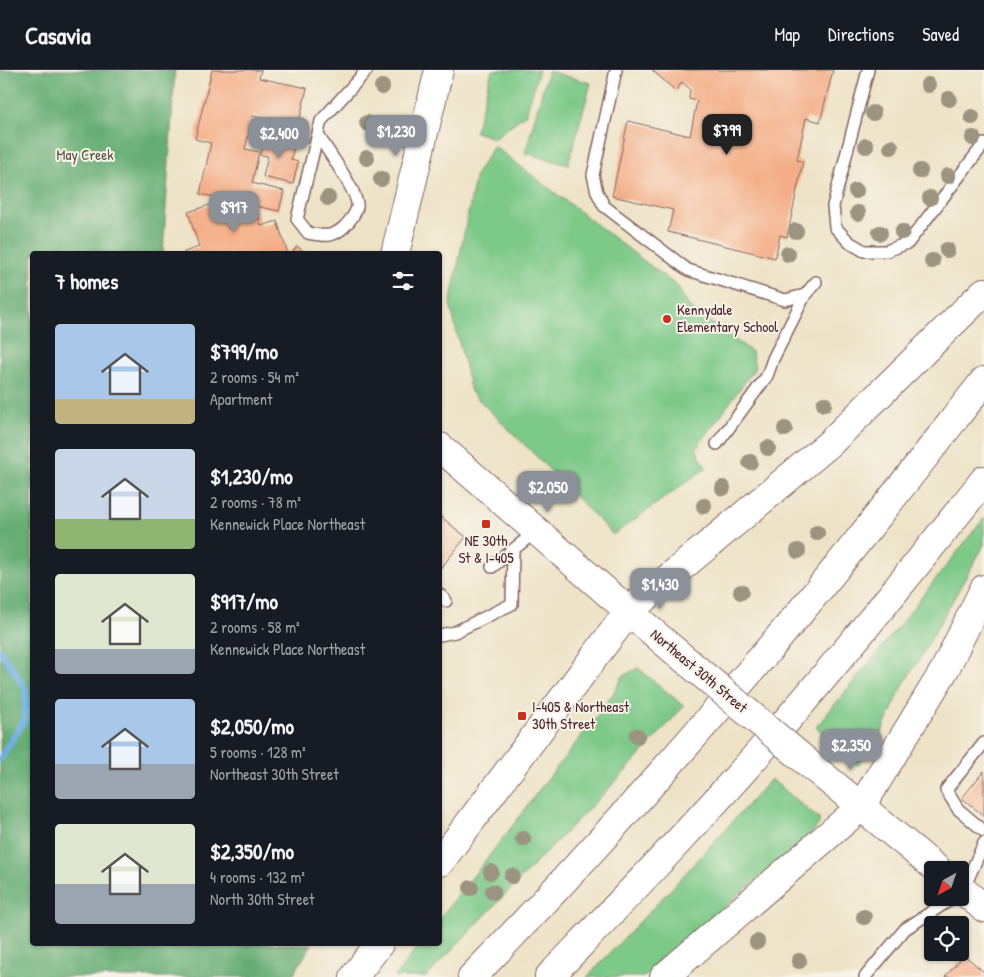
<!DOCTYPE html>
<html lang="en">
<head>
<meta charset="utf-8">
<style>
  :root { --surface:#171b24; --page:#20242c; --text:#f1f3f6; --muted:#9ea1a6; --line:#363941; --accent:#8c9099 }
  body { margin:0; font-family:"Patrick Hand",sans-serif; background:var(--page); color:var(--text); height:100vh; display:flex; flex-direction:column; font-size:19px; white-space:nowrap }
  * { box-sizing:border-box; margin:0 }
  p { font-size:16px; color:var(--muted) }
  .icon { flex:none; width:28px; height:28px; fill:none; stroke:currentColor; stroke-width:2; stroke-linecap:round; stroke-linejoin:round }
  .map { position:relative; flex:1; overflow:hidden }
  .sheet { position:absolute; left:30px; top:181px; width:412px; height:695px; display:flex; flex-direction:column; background:var(--surface); border-radius:5px; box-shadow:0 1px 4px #0004 }
  .sheet>* { flex:none }
  .needle { width:32px; rotate:220deg }
  .buttons { position:absolute; left:924px; top:791px; display:grid; gap:10px }
  .buttons a { display:grid; place-items:center; width:45px; height:45px; border-radius:5px; background:var(--surface); box-shadow:0 1px 4px #0004; font-size:25px }
  .price { position:absolute; translate:-50% -42px; padding:0 11px; border-radius:10px; background:var(--accent); color:#fff; font-size:16px; line-height:32px; filter:drop-shadow(0 1px 2px #0008) }
  .price::after { content:''; position:absolute; left:50%; top:30px; width:15px; height:11px; margin-left:-8px; background:inherit; clip-path:polygon(0 0,100% 0,50% 100%) }
  .price.selected { background:#222; color:#fff }
  ul { padding:0; list-style:none }
  li { display:flex; align-items:center; gap:15px; height:125px; padding:0 25px }
  li span { display:grid; place-items:center; flex:none; width:140px; height:100px; border-radius:5px; color:#555 }
  li>.icon { margin-inline-start:auto }
  span .icon { width:60px; height:60px; fill:#fffc; stroke-width:1 }
  li b { font-size:21px }
  h2 { display:flex; justify-content:space-between; align-items:center; height:60px; padding:0 25px; font-size:21px }
  header { display:flex; align-items:center; gap:30px; box-sizing:border-box; height:70px; padding:0 25px; background:var(--surface); border-bottom:1px solid var(--line) }
  header strong { font-size:24px }
  nav { display:flex; gap:28px; margin-inline-start:auto; font-size:18px }
  .map>svg:first-child { display:block }
  .green { fill:#7dc988; stroke:#64745a }
  .forest { fill:#66ad74; stroke:#586650 }
  .lines { fill:none; stroke-linecap:round; stroke-linejoin:round }
  .stream { stroke:#6dade1; stroke-width:7 }
  .building { fill:#f4ad86 }
  .service-casing { stroke:#836462; stroke-width:14 }
  .tertiary-casing { stroke:#836462; stroke-width:30 }
  .motorway-casing { stroke:#836462; stroke-width:30 }
  .service { stroke:#fff; stroke-width:11 }
  .tertiary { stroke:#fff; stroke-width:28 }
  .motorway { stroke:#fff; stroke-width:28 }
  .tertiary-bridge-casing { stroke:#836462; stroke-width:30; stroke-linecap:butt }
  .tertiary-bridge { stroke:#fff; stroke-width:28 }
  .tree { fill:#9c9381 }
  .poi-dot { fill:#c8321e; stroke:#f7f3e8; stroke-width:2 }
  .labels { text-anchor:middle; stroke-width:4; stroke-linejoin:round; paint-order:stroke }
  .park-label { font-size:15px; fill:#595247; stroke:#f7f3e8 }
  .poi-label { font-size:15px; fill:#4a1f2b; stroke:#f7f3e8; text-anchor:start }
  .street-label { font-size:15px; fill:#4a1f2b; stroke:#f7f3e8 }
</style>
</head>
<body>
<header>
<strong>Casavia</strong>
<nav><a>Map</a><a>Directions</a><a>Saved</a></nav>
</header>
<div class="map">
<svg width="984" height="907" viewBox="0 0 984 907">
  <rect width="100%" height="100%" fill="#f7f3e8"/>
  <filter id="ink" filterUnits="userSpaceOnUse"><feTurbulence type="fractalNoise" baseFrequency=".02" numOctaves="2"/><feDisplacementMap in="SourceGraphic" scale="10" xChannelSelector="R" yChannelSelector="G"/><feConvolveMatrix kernelMatrix="1 2 1 2 8 2 1 2 1" color-interpolation-filters="sRGB"/></filter>
  <filter id="wash" filterUnits="userSpaceOnUse"><feTurbulence type="fractalNoise" baseFrequency=".0096" numOctaves="4" result="noise"/><feDisplacementMap in="SourceGraphic" scale="20" xChannelSelector="R" yChannelSelector="G"/><feGaussianBlur stdDeviation="1.12" result="paint"/><feColorMatrix in="noise" values="0 0 0 0 0 0 0 0 0 0 0 0 0 0 0 0 0 1.4 0 .05"/><feComposite in="paint" operator="in"/></filter>
  <g filter="url(#wash)">
    <rect width="100%" height="100%" fill="#eee3c7"/>
    <!-- green -->
    <path class="green" d="M 492,0 L 539,0 L 526,44 L 494,68 L 475,62 Z
      M 548,1 L 591,13 L 568,95 L 525,83 Z
      M 494,76 L 678,217 L 689,237 L 752,282 L 755,298 L 696,379 L 706,398 L 613,465 L 533,383 L 471,322 L 450,234 L 476,104 Z
      M 984,448 L 984,475 L 920,588 L 903,615 L 882,661 L 858,696 L 841,681 L 841,680 L 816,657 L 879,581 Z
      M 638,598 L 684,636 L 623,704 L 548,780 L 426,907 L 395,907 L 419,874 L 440,874 L 440,848 L 514,754 L 542,716 L 584,663 L 613,624 L 623,606 Z
      M 771,709 L 819,749 L 819,754 L 810,765 L 711,848 L 644,907 L 587,907 L 671,819 Z"/>
    <!-- forest -->
    <path class="forest" d="M 0,0 L 175,0 L 163,184 L 32,184 L 32,874 L 312,874 L 292,907 L 0,907 Z"/>
    <g class="lines">
      <!-- stream -->
      <path class="stream" d="M 0,581 L 11,596 L 26,620 L 25,649 L 0,689"/>
    </g>
    <g id="blocks">
      <!-- building -->
      <path class="building" d="M 212,0 L 261,0 L 259,8 L 307,18 L 298,56 L 282,52 L 280,63 L 264,59 L 266,49 L 253,46 L 245,79 L 259,82 L 252,113 L 284,121 L 279,141 L 200,124 L 211,73 L 195,69 Z
        M 652,0 L 833,0 L 820,52 L 806,48 L 797,90 L 803,92 L 787,167 L 780,165 L 775,188 L 668,162 L 673,140 L 612,126 L 628,51 L 690,66 L 697,31 L 689,29 L 690,19 L 682,12 L 676,21 Z
        M 265,64 L 295,71 L 291,90 L 298,92 L 293,114 L 263,107 L 268,86 L 260,85 Z
        M 219,132 L 224,149 L 256,139 L 261,156 L 277,151 L 288,184 L 184,184 L 184,182 L 199,177 L 188,142 Z
        M 297,176 L 307,184 L 291,184 Z
        M 440,446 L 466,467 L 440,499 Z
        M 984,701 L 984,746 L 962,728 Z
        M 964,885 L 984,902 L 984,907 L 945,907 Z"/>
    </g>
  </g>
  <g filter="url(#ink)">
    <use href="#blocks" fill-opacity="0" stroke="#836462" stroke-width="1"/>
    <g class="lines">
      <!-- service casing -->
      <g class="service-casing">
        <path id="service" d="M 616,0 L 593,105 L 597,122 L 604,136 L 688,200 L 785,230 L 805,225 L 816,212
          M 868,0 L 833,136 L 835,157 L 849,172 L 864,181 L 886,181 L 908,173 L 984,74
          M 318,65 C 326,79 360,124 357,137 C 355,145 350,151 344,157 C 332,168 324,166 308,163 L 297,149 L 321,51 L 367,0
          M 717,374 L 767,306 L 773,289 L 805,225
          M 492,497 L 536,461
          M 440,525 L 446,531
          M 440,565 L 455,562 L 512,534 L 513,480
          M 984,673 L 946,720 L 958,739 L 984,761
          M 963,820 L 984,773
          M 865,907 L 905,859 L 953,828"/>
      </g>
      <!-- tertiary casing -->
      <g class="tertiary-casing">
        <path id="tertiary" d="M 395,184 L 439,0
          M 440,377 L 663,571
          M 814,698 L 938,800
          M 960,818 L 984,838"/>
      </g>
      <!-- motorway casing -->
      <g class="motorway-casing">
        <path id="motorway" d="M 440,792 L 629,541 L 829,374 L 984,222
          M 354,907 L 379,874
          M 472,907 C 585,791 693,670 797,546 C 861,469 922,390 984,311
          M 549,907 C 621,832 694,757 763,678 C 839,591 912,501 984,410
          M 664,907 L 861,737 L 945,599 L 984,519"/>
      </g>
      <!-- service -->
      <use href="#service" class="service"/>
      <!-- tertiary -->
      <use href="#tertiary" class="tertiary"/>
      <!-- motorway -->
      <use href="#motorway" class="motorway"/>
      <!-- tertiary-bridge casing -->
      <g class="tertiary-bridge-casing">
        <path id="tertiary-bridge" d="M 663,571 L 814,698"/>
      </g>
      <!-- tertiary-bridge -->
      <use href="#tertiary-bridge" class="tertiary-bridge"/>
    </g>
    <!-- trees -->
    <g class="tree">
      <circle cx="928" cy="15" r="8"/>
      <circle cx="382" cy="17" r="8"/>
      <circle cx="949" cy="29" r="8"/>
      <circle cx="873" cy="43" r="8"/>
      <circle cx="972" cy="47" r="8"/>
      <circle cx="367" cy="53" r="8"/>
      <circle cx="973" cy="68" r="8"/>
      <circle cx="866" cy="76" r="8"/>
      <circle cx="891" cy="77" r="8"/>
      <circle cx="367" cy="88" r="8"/>
      <circle cx="920" cy="101" r="8"/>
      <circle cx="948" cy="106" r="8"/>
      <circle cx="381" cy="109" r="8"/>
      <circle cx="856" cy="121" r="8"/>
      <circle cx="328" cy="128" r="8"/>
      <circle cx="930" cy="128" r="8"/>
      <circle cx="858" cy="143" r="8"/>
      <circle cx="796" cy="161" r="8"/>
      <circle cx="902" cy="162" r="8"/>
      <circle cx="880" cy="163" r="8"/>
      <circle cx="947" cy="180" r="8"/>
      <circle cx="788" cy="184" r="8"/>
      <circle cx="932" cy="191" r="8"/>
      <circle cx="824" cy="334" r="8"/>
      <circle cx="785" cy="359" r="8"/>
      <circle cx="768" cy="378" r="8"/>
      <circle cx="750" cy="392" r="8"/>
      <circle cx="549" cy="411" r="8"/>
      <circle cx="723" cy="418" r="8"/>
      <circle cx="704" cy="436" r="8"/>
      <circle cx="817" cy="463" r="8"/>
      <circle cx="798" cy="481" r="8"/>
      <circle cx="741" cy="522" r="8"/>
      <circle cx="637" cy="666" r="8"/>
      <circle cx="523" cy="769" r="8"/>
      <circle cx="491" cy="802" r="8"/>
      <circle cx="512" cy="806" r="8"/>
      <circle cx="471" cy="818" r="8"/>
      <circle cx="493" cy="822" r="8"/>
      <circle cx="864" cy="847" r="8"/>
      <circle cx="757" cy="872" r="8"/>
      <circle cx="799" cy="891" r="8"/>
    </g>
  </g>
  <!-- markers -->
  <g class="poi-dot">
    <circle cx="667" cy="249" r="5"/>
    <rect x="481" y="449" width="10" height="10" rx="2.5"/>
    <rect x="517" y="641" width="10" height="10" rx="2.5"/>
  </g>
  <g class="labels">
    <!-- park labels -->
    <g class="park-label">
      <text x="85" y="90">May Creek</text>
    </g>
    <!-- poi labels -->
    <g class="poi-label">
      <text x="677" y="245">Kennydale<tspan x="677" dy="17">Elementary School</tspan></text>
      <text x="486" y="476" text-anchor="middle">NE 30th<tspan x="486" dy="17">St &amp; I-405</tspan></text>
      <text x="532" y="642">I-405 &amp; Northeast<tspan x="532" dy="17">30th Street</tspan></text>
    </g>
    <!-- street labels -->
    <g class="street-label">
      <text transform="translate(699 601) rotate(40)" y="5">Northeast 30th Street</text>
    </g>
  </g>
</svg>
<div class="buttons">
<a><svg class="needle" viewBox="-14 -14 28 28"><path d="M0-13l5 13h-10z" fill="#e53935"/><path d="M0 13l5-13h-10z" fill="#9ea1a6"/></svg></a>
<a><svg class="icon" aria-label="locate" viewBox="0 0 24 24"><circle cx="12" cy="12" r="6"/><path d="M12 2v4M12 18v4M2 12h4M18 12h4"/></svg></a>
</div>
<b class="price selected" style="left:727px;top:86px">$799</b>
<b class="price" style="left:396px;top:87px">$1,230</b>
<b class="price" style="left:279px;top:89px">$2,400</b>
<b class="price" style="left:234px;top:163px">$917</b>
<b class="price" style="left:548px;top:443px">$2,050</b>
<b class="price" style="left:660px;top:540px">$1,430</b>
<b class="price" style="left:851px;top:701px">$2,350</b>
<section class="sheet">
<h2>7 homes<svg class="icon" aria-label="filters" viewBox="0 0 24 24"><path d="M4 7h16M4 17h16"/><circle cx="9" cy="7" r="2"/><circle cx="15" cy="17" r="2"/></svg></h2>
<ul>
<li><span style="background:linear-gradient(#a9c7e8 75%,#c2b280 0)"><svg class="icon" aria-label="home" viewBox="0 0 24 24"><path d="M3 11l9-7 9 7M6 9v11h12V9"/></svg></span><div><b>$799/mo</b><p>2 rooms · 54 m²</p><p>Apartment</p></div></li>
<li><span style="background:linear-gradient(#c9d6e8 70%,#8fb573 0)"><svg class="icon" aria-label="home" viewBox="0 0 24 24"><path d="M3 11l9-7 9 7M6 9v11h12V9"/></svg></span><div><b>$1,230/mo</b><p>2 rooms · 78 m²</p><p>Kennewick Place Northeast</p></div></li>
<li><span style="background:linear-gradient(#dfe7d0 75%,#9aa5b1 0)"><svg class="icon" aria-label="home" viewBox="0 0 24 24"><path d="M3 11l9-7 9 7M6 9v11h12V9"/></svg></span><div><b>$917/mo</b><p>2 rooms · 58 m²</p><p>Kennewick Place Northeast</p></div></li>
<li><span style="background:linear-gradient(#a9c7e8 65%,#9aa5b1 0)"><svg class="icon" aria-label="home" viewBox="0 0 24 24"><path d="M3 11l9-7 9 7M6 9v11h12V9"/></svg></span><div><b>$2,050/mo</b><p>5 rooms · 128 m²</p><p>Northeast 30th Street</p></div></li>
<li><span style="background:linear-gradient(#dfe7d0 60%,#9aa5b1 0)"><svg class="icon" aria-label="home" viewBox="0 0 24 24"><path d="M3 11l9-7 9 7M6 9v11h12V9"/></svg></span><div><b>$2,350/mo</b><p>4 rooms · 132 m²</p><p>North 30th Street</p></div></li>
</ul>
</section>
</div>
</body>
</html>
